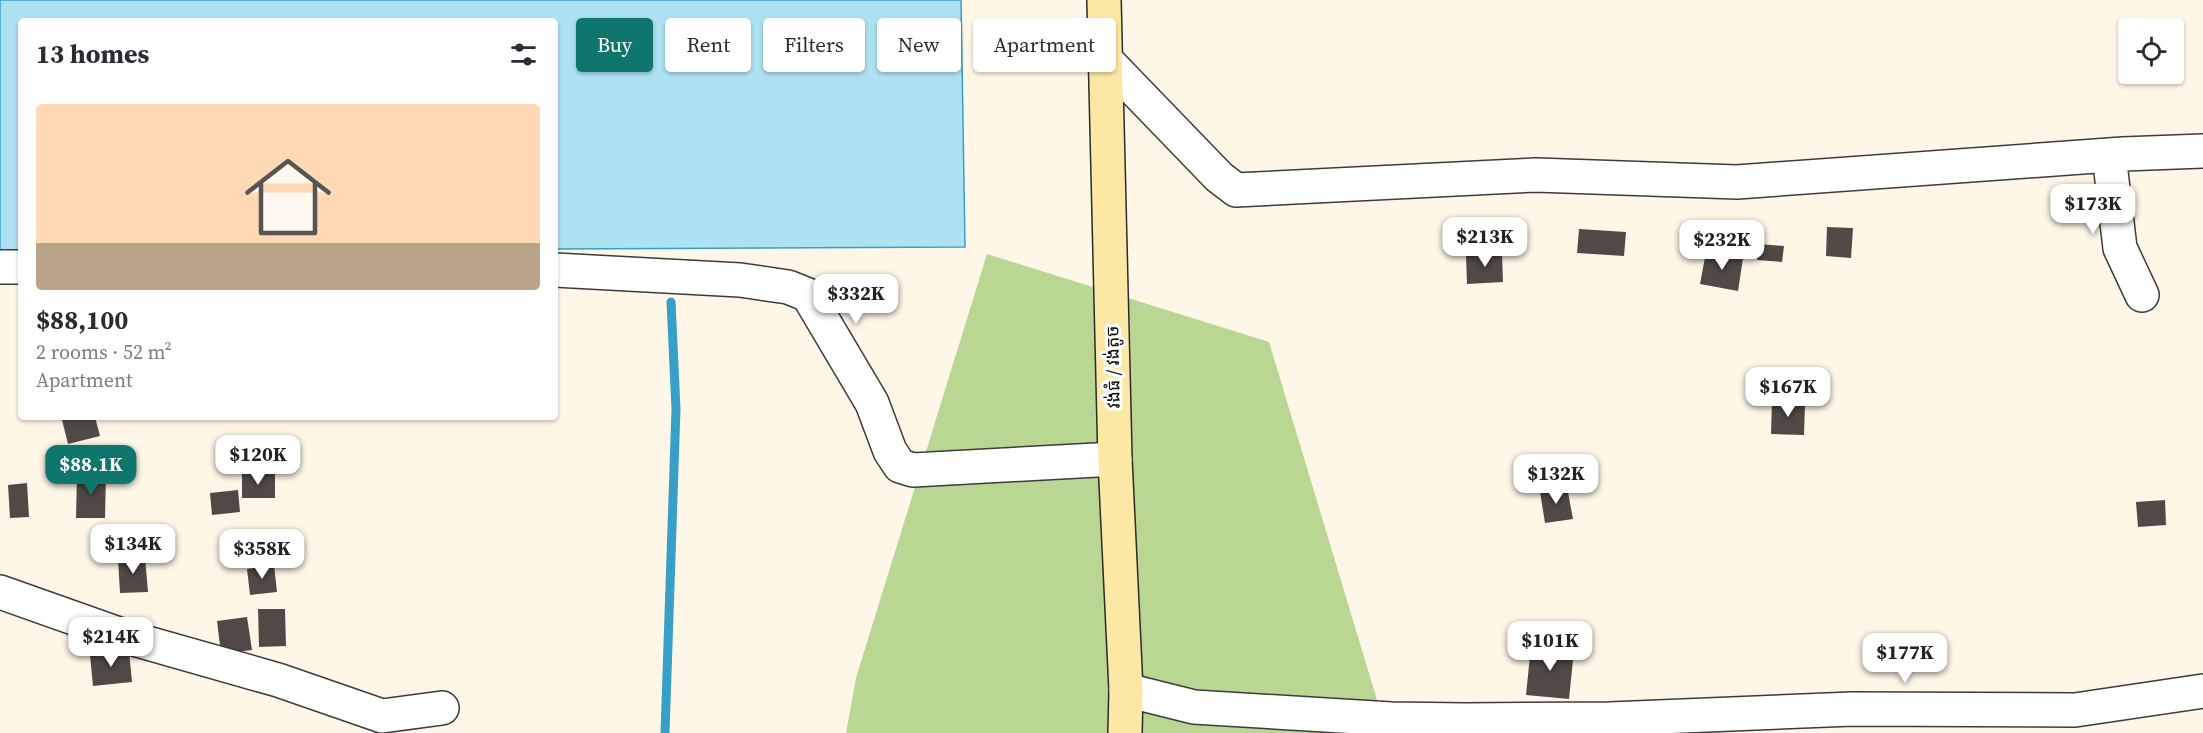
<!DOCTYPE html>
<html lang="en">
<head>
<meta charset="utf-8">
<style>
  :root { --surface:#fff; --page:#f2f2f3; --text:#2b2b33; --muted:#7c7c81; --accent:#0f766e }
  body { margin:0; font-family:"Source Serif 4","Noto Sans Khmer",serif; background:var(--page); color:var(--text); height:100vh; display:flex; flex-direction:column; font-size:22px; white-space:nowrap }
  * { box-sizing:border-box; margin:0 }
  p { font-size:20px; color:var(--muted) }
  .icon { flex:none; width:33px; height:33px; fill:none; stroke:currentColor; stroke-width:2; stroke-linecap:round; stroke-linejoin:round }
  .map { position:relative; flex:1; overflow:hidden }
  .details { position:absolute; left:18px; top:18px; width:540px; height:402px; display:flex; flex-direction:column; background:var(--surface); border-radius:6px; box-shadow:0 2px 4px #0004 }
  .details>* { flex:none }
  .hud { position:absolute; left:576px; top:18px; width:570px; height:54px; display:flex; gap:12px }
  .controls { position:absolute; left:2118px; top:18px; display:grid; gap:12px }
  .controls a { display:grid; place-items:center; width:66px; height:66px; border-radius:6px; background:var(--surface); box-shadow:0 2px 4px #0004; font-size:30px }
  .price { position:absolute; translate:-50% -51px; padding:0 14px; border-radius:12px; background:#fff; color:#222; font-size:20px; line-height:39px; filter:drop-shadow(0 2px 3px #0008) }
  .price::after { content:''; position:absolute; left:50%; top:36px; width:18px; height:14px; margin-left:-9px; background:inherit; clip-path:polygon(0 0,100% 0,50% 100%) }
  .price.current { background:var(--accent); color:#fff }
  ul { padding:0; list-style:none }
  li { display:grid; align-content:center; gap:12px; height:318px; padding:0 18px }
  li span { display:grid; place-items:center; height:186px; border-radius:6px; color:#555 }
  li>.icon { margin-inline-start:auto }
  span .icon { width:108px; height:108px; fill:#fffc; stroke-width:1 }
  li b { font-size:26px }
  h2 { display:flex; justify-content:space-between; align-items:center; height:72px; padding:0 18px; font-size:26px }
  .chip { padding:0 21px; border-radius:6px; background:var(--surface); box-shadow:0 2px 4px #0004; font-size:21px; line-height:54px }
  .chip.current { background:var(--accent); color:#fff }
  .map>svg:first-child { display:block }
  .forest { fill:#b9d693 }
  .water { fill:#aee2f3; stroke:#38a0c7; stroke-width:1.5 }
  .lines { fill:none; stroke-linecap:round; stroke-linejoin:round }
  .stream { stroke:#38a0c7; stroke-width:9 }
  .building { fill:#514946 }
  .street-casing { stroke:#3c3c3c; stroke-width:36 }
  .secondary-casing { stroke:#2b2b2b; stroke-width:36 }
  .street { stroke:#fff; stroke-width:33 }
  .secondary { stroke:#fce7a4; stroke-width:33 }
  .labels { text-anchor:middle; stroke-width:6; stroke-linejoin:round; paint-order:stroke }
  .street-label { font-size:18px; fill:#090909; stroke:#fff }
</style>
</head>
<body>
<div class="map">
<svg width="2203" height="733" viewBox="0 0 2203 733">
  <rect width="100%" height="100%" fill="#fef7e7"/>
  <!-- forest -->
  <path class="forest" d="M 987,254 L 1269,342 L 1387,733 L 846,733 L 856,678 Z"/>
  <!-- water -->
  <path class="water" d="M 0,0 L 961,0 L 965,247 L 555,249 L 555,21 L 21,21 L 21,253 L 0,253 Z"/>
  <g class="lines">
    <!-- stream -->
    <path class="stream" d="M 665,733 L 676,409 L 671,302"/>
  </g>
  <!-- building -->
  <path class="building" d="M 1827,227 L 1853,228 L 1851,258 L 1826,256 Z
    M 1579,229 L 1626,232 L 1624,256 L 1577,253 Z
    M 1759,244 L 1784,246 L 1782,262 L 1757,260 Z
    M 1706,252 L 1743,258 L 1738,291 L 1700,284 Z
    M 1502,253 L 1503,282 L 1467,284 L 1466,255 Z
    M 1772,401 L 1805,403 L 1804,435 L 1771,434 Z
    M 73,417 L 95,417 L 100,436 L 68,444 L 62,420 Z
    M 77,474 L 106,474 L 105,518 L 76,518 Z
    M 242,474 L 275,474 L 275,498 L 242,498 Z
    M 27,483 L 29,517 L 10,518 L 8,485 Z
    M 1567,487 L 1573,519 L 1545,523 L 1540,492 Z
    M 238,490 L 240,512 L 212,515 L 210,493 Z
    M 2165,500 L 2166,525 L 2138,527 L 2136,502 Z
    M 145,557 L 148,592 L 120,593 L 118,559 Z
    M 274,565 L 277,592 L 250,595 L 247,569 Z
    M 258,609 L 285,609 L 286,646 L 259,647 Z
    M 247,617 L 252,650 L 221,654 L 217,621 Z
    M 1531,646 L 1574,650 L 1569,699 L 1526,695 Z
    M 129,651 L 132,682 L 93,686 L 90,655 Z"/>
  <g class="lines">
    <!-- street casing -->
    <g class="street-casing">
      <path id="street" d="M 1106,60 L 1219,177 L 1236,190 L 1536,175 L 1737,182 L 2123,154 L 2203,151
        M 2109,155 L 2120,248 L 2142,295
        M 0,267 L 21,267
        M 555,270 L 740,280 L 788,287 L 808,295 L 872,403 L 890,451 L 900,466 L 913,470 L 1115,459
        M 0,592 L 130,638 L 278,680 L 382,716 L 442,708
        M 1126,690 L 1194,707 L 1391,719 L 1465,720 L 1610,719 L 1852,709 L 2075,710 L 2203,691"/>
    </g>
    <!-- secondary casing -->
    <g class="secondary-casing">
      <path id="secondary" d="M 1104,0 L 1115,459 L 1126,690 L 1125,733"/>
    </g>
    <!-- street -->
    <use href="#street" class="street"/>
    <!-- secondary -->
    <use href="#secondary" class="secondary"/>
  </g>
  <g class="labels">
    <!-- street labels -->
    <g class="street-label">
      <text transform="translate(1113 367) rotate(-91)" y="6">វង់ធំ / វង់តូច</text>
    </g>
  </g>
</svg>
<div class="controls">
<a><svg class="icon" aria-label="locate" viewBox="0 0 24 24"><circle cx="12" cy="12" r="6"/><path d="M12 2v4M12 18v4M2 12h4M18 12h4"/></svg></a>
</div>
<b class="price" style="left:2093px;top:235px">$173K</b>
<b class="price" style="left:1485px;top:268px">$213K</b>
<b class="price" style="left:1722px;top:271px">$232K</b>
<b class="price" style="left:856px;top:325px">$332K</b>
<b class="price" style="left:1788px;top:418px">$167K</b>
<b class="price" style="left:258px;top:486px">$120K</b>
<b class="price current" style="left:91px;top:496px">$88.1K</b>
<b class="price" style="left:1556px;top:505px">$132K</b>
<b class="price" style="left:133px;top:575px">$134K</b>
<b class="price" style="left:262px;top:580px">$358K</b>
<b class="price" style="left:111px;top:668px">$214K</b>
<b class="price" style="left:1550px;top:672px">$101K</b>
<b class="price" style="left:1905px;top:684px">$177K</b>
<div class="hud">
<a class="chip current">Buy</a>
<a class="chip">Rent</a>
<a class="chip">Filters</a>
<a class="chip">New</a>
<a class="chip">Apartment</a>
</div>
<section class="details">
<h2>13 homes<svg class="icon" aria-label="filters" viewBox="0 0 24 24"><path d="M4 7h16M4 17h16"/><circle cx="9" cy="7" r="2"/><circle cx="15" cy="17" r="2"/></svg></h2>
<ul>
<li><span style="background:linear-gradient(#ffd9b3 75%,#b9a48a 0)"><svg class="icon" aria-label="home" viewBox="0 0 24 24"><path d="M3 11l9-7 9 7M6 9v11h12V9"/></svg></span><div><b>$88,100</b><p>2 rooms · 52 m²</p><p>Apartment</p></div></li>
</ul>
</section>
</div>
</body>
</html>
